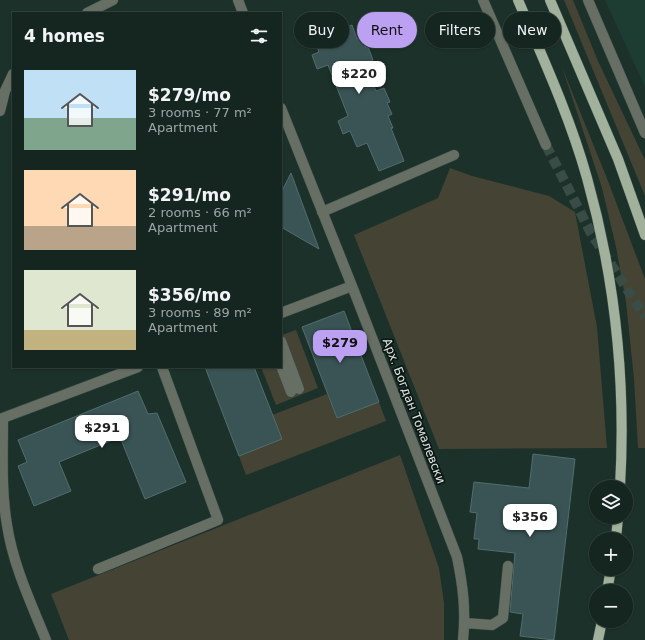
<!DOCTYPE html>
<html lang="en">
<head>
<meta charset="utf-8">
<style>
  :root { --surface:#152520; --page:#22312d; --text:#f1f3f6; --muted:#9da5a5; --line:#34423e; --accent:#bca0f2 }
  body { margin:0; font-family:"DejaVu Sans",sans-serif; background:var(--page); color:var(--text); height:100vh; display:flex; flex-direction:column; font-size:15px; white-space:nowrap }
  * { box-sizing:border-box; margin:0 }
  p { font-size:13px; color:var(--muted) }
  .icon { flex:none; width:22px; height:22px; fill:none; stroke:currentColor; stroke-width:2; stroke-linecap:round; stroke-linejoin:round }
  .map { position:relative; flex:1; overflow:hidden }
  .sheet { position:absolute; left:12px; top:12px; width:270px; height:356px; display:flex; flex-direction:column; background:var(--surface); border-radius:0px; box-shadow:0 1px 3px #0004,0 0 0 1px var(--line) }
  .sheet>* { flex:none }
  .top-card { position:absolute; left:294px; top:12px; width:291px; height:36px; display:flex; gap:8px }
  .controls { position:absolute; left:589px; top:480px; display:grid; gap:8px }
  .controls a { display:grid; place-items:center; width:44px; height:44px; border-radius:50%; background:var(--surface); box-shadow:0 1px 3px #0004,0 0 0 1px var(--line); font-size:20px }
  .price { position:absolute; translate:-50% -34px; padding:0 9px; border-radius:8px; background:#fff; color:#222; font-size:13px; line-height:26px; filter:drop-shadow(0 1px 2px #0008) }
  .price::after { content:''; position:absolute; left:50%; top:24px; width:12px; height:9px; margin-left:-6px; background:inherit; clip-path:polygon(0 0,100% 0,50% 100%) }
  .price.on { background:var(--accent); color:#111 }
  ul { padding:0; list-style:none }
  li { display:flex; align-items:center; gap:12px; height:100px; padding:0 12px }
  li span { display:grid; place-items:center; flex:none; width:112px; height:80px; border-radius:0px; color:#555 }
  li>.icon { margin-inline-start:auto }
  span .icon { width:48px; height:48px; fill:#fffc; stroke-width:1 }
  li b { font-size:17px }
  h2 { display:flex; justify-content:space-between; align-items:center; height:48px; padding:0 12px; font-size:17px }
  .chip { padding:0 14px; border-radius:18px; background:var(--surface); box-shadow:0 1px 3px #0004,0 0 0 1px var(--line); font-size:14px; line-height:36px }
  .chip.on { background:var(--accent); color:#111 }
  .map>svg:first-child { display:block }
  .built { fill:#1e3d32 }
  .green { fill:#444334 }
  .building { fill:#3a5456; stroke:#526d6f }
  .lines { fill:none; stroke-linecap:round; stroke-linejoin:round }
  .minor-tunnel { stroke:#394c46; stroke-width:10; stroke-dasharray:10 5; stroke-linecap:butt }
  .minor-casing { stroke:#3b4e48; stroke-width:11 }
  .major-casing { stroke:#3b4e48; stroke-width:11 }
  .minor { stroke:#676f64; stroke-width:10 }
  .major { stroke:#a1b19b; stroke-width:10 }
  .labels { text-anchor:middle; stroke-width:3.5; stroke-linejoin:round; paint-order:stroke }
  .street-label { font-size:12px; fill:#dbe8e3; stroke:#0e1713 }
</style>
</head>
<body>
<div class="map">
<svg width="645" height="640" viewBox="0 0 645 640">
  <rect width="100%" height="100%" fill="#1c312a"/>
  <!-- built -->
  <path class="built" d="M 605,0 L 645,0 L 645,87 Z"/>
  <!-- green -->
  <path class="green" d="M 564,0 L 573,0 L 598,61 L 645,160 L 645,196 Z
    M 562,67 L 608,181 L 645,279 L 645,448 L 638,448 L 634,379 L 626,302 L 616,247 L 602,188 Z
    M 450,168 L 472,176 L 549,196 L 575,212 L 597,327 L 607,448 L 439,449 L 354,235 L 438,198 Z
    M 296,330 L 318,388 L 276,405 L 261,367 L 277,367 L 303,388 L 282,335 Z
    M 327,394 L 337,418 L 379,402 L 386,421 L 246,475 L 239,456 L 281,439 L 272,415 Z
    M 400,455 L 439,568 L 444,603 L 444,640 L 69,640 L 51,594 Z"/>
  <!-- building -->
  <path class="building" d="M 352,25 L 357,39 L 361,37 L 366,48 L 368,47 L 373,60 L 365,64 L 376,91 L 384,88 L 390,102 L 387,103 L 392,114 L 388,116 L 393,128 L 391,128 L 404,161 L 379,171 L 367,143 L 357,147 L 350,131 L 343,134 L 338,121 L 348,116 L 328,65 L 317,69 L 312,55 L 319,52 L 313,37 L 326,33 L 327,35 Z
    M 291,173 L 319,249 L 281,227 L 281,193 Z
    M 344,311 L 379,402 L 337,418 L 302,327 Z
    M 205,367 L 254,367 L 282,439 L 239,456 Z
    M 138,391 L 148,414 L 157,413 L 186,482 L 145,499 L 120,437 L 59,462 L 71,491 L 34,506 L 18,466 L 27,462 L 18,440 Z
    M 533,454 L 575,459 L 554,640 L 520,636 L 523,614 L 510,612 L 515,553 L 478,549 L 479,539 L 474,539 L 477,513 L 470,512 L 474,482 L 529,488 Z"/>
  <g class="lines">
    <!-- minor-tunnel -->
    <path class="minor-tunnel" d="M 546,145 L 591,233 L 645,317"/>
    <!-- minor casing -->
    <g class="minor-casing">
      <path id="minor" d="M 238,0 L 243,13
        M 483,0 L 546,145
        M 588,0 L 645,133
        M 87,13 L 113,0
        M 281,108 L 352,286 L 457,557 C 463,586 466,610 463,640
        M 0,111 L 5,91 L 13,74
        M 322,212 L 454,155
        M 281,313 L 352,286
        M 281,341 L 299,389
        M 281,366 L 291,392
        M 3,418 C 3,453 1,490 7,525 C 13,565 31,603 46,640
        M 0,419 L 138,367
        M 98,569 L 218,520 L 162,367
        M 465,623 L 492,625 L 503,618 L 508,566"/>
    </g>
    <!-- major casing -->
    <g class="major-casing">
      <path id="major" d="M 518,0 C 543,58 570,117 587,178 C 615,278 626,384 620,487
        M 550,0 L 618,159 L 645,235
        M 616,539 L 618,517
        M 607,591 L 611,569
        M 598,640 L 602,621"/>
    </g>
    <!-- minor -->
    <use href="#minor" class="minor"/>
    <!-- major -->
    <use href="#major" class="major"/>
  </g>
  <g class="labels">
    <!-- street labels -->
    <g class="street-label">
      <text transform="translate(414 411) rotate(69)" y="4">Арх. Богдан Томалевски</text>
    </g>
  </g>
</svg>
<div class="controls">
<a><svg class="icon" aria-label="layers" viewBox="0 0 24 24"><path d="M12 4l9 5-9 5-9-5zM3 14l9 5 9-5"/></svg></a>
<a>+</a>
<a>−</a>
</div>
<b class="price" style="left:359px;top:95px">$220</b>
<b class="price on" style="left:340px;top:364px">$279</b>
<b class="price" style="left:102px;top:449px">$291</b>
<b class="price" style="left:530px;top:538px">$356</b>
<div class="top-card">
<a class="chip">Buy</a>
<a class="chip on">Rent</a>
<a class="chip">Filters</a>
<a class="chip">New</a>
</div>
<section class="sheet">
<h2>4 homes<svg class="icon" aria-label="filters" viewBox="0 0 24 24"><path d="M4 7h16M4 17h16"/><circle cx="9" cy="7" r="2"/><circle cx="15" cy="17" r="2"/></svg></h2>
<ul>
<li><span style="background:linear-gradient(#bfe0f5 60%,#7fa58c 0)"><svg class="icon" aria-label="home" viewBox="0 0 24 24"><path d="M3 11l9-7 9 7M6 9v11h12V9"/></svg></span><div><b>$279/mo</b><p>3 rooms · 77 m²</p><p>Apartment</p></div></li>
<li><span style="background:linear-gradient(#ffd9b3 70%,#b9a48a 0)"><svg class="icon" aria-label="home" viewBox="0 0 24 24"><path d="M3 11l9-7 9 7M6 9v11h12V9"/></svg></span><div><b>$291/mo</b><p>2 rooms · 66 m²</p><p>Apartment</p></div></li>
<li><span style="background:linear-gradient(#dfe7d0 75%,#c2b280 0)"><svg class="icon" aria-label="home" viewBox="0 0 24 24"><path d="M3 11l9-7 9 7M6 9v11h12V9"/></svg></span><div><b>$356/mo</b><p>3 rooms · 89 m²</p><p>Apartment</p></div></li>
</ul>
</section>
</div>
</body>
</html>
